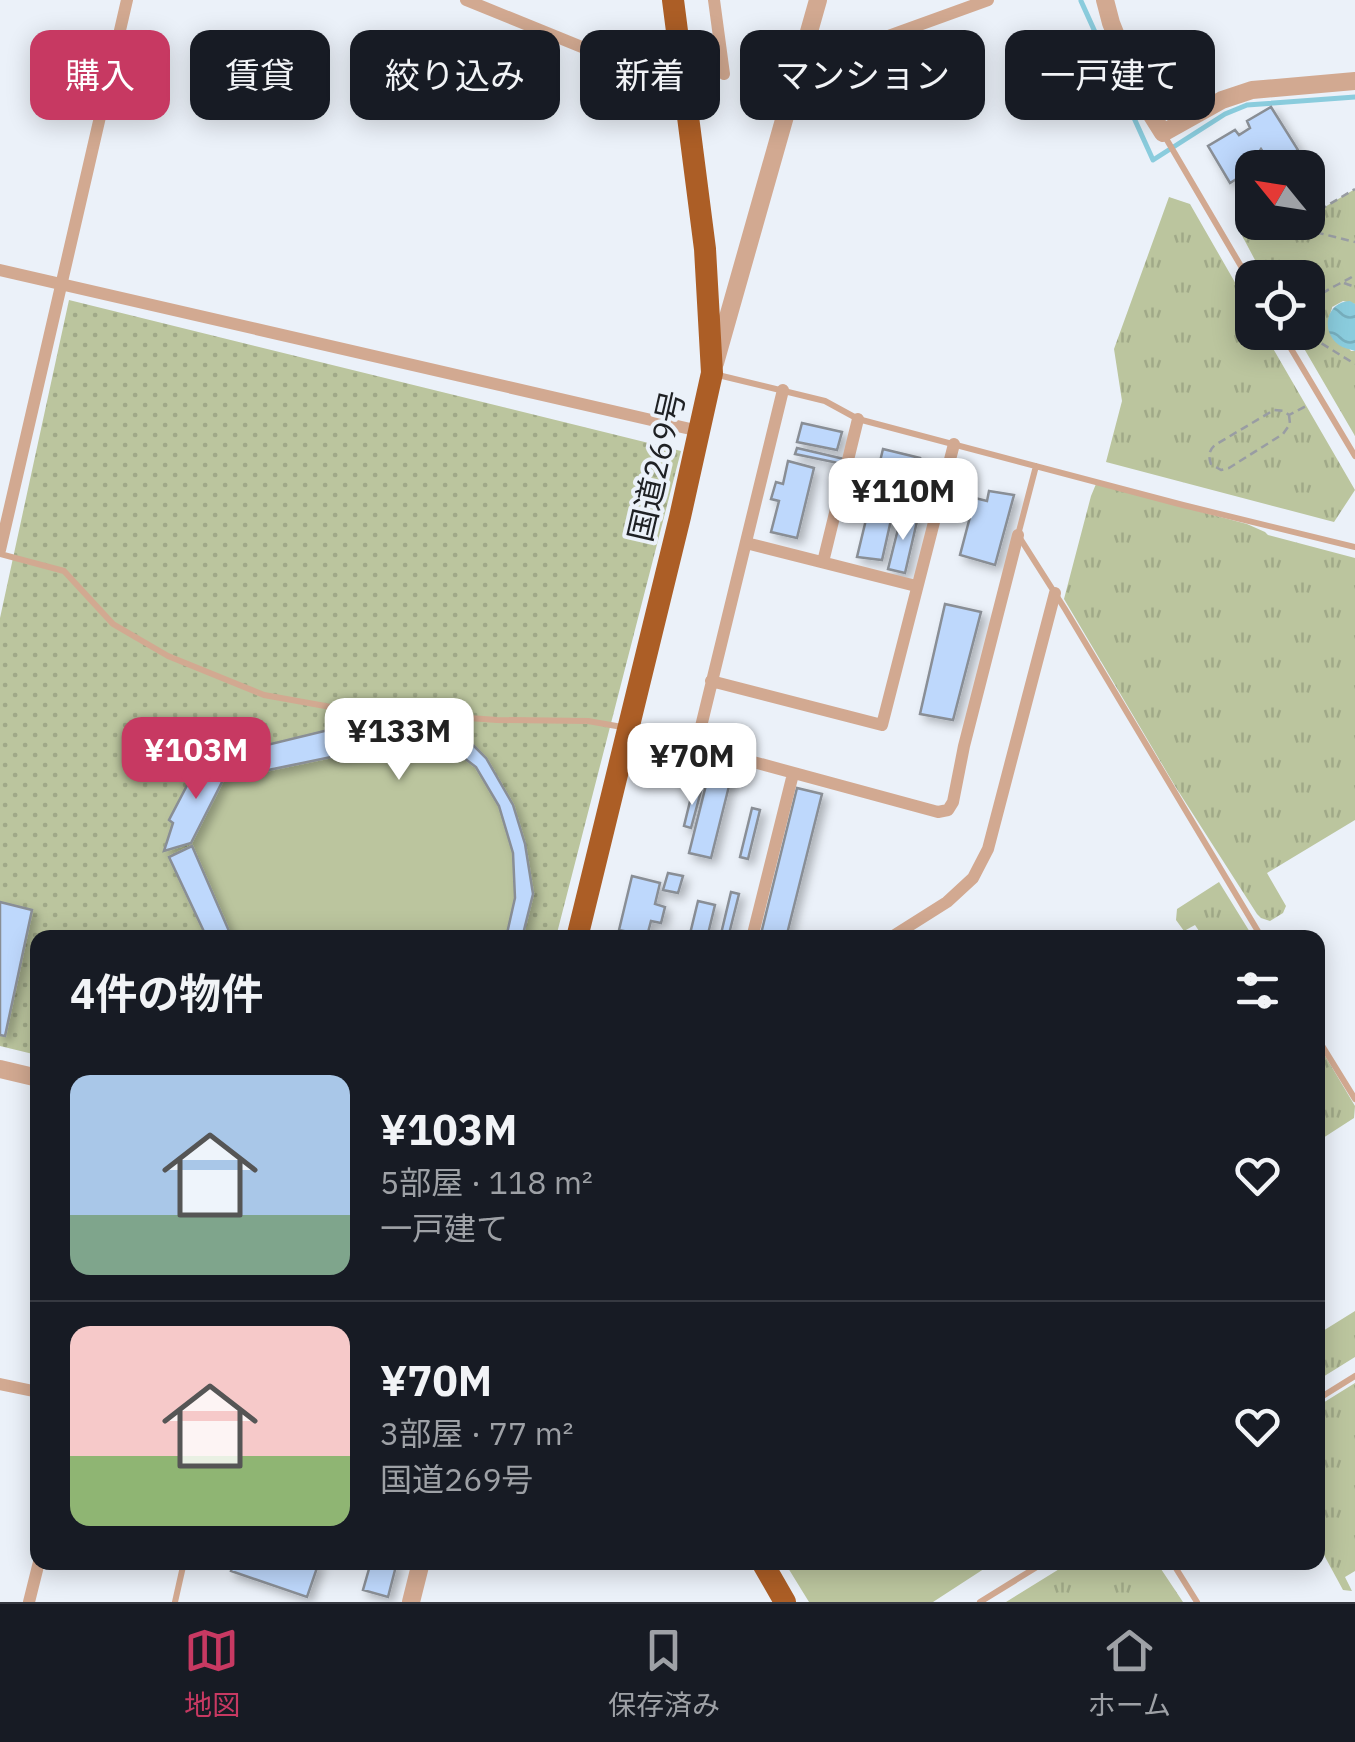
<!DOCTYPE html>
<html lang="ja">
<head>
<meta charset="utf-8">
<style>
  :root { --surface:#171b24; --page:#242831; --text:#f1f3f6; --muted:#9ea1a6; --line:#363941; --accent:#c73962 }
  body { margin:0; font-family:"IBM Plex Sans","Noto Sans JP",sans-serif; background:var(--page); color:var(--text); height:100vh; display:flex; flex-direction:column; font-size:38px; white-space:nowrap }
  * { box-sizing:border-box; margin:0 }
  p { font-size:32px; color:var(--muted) }
  .icon { flex:none; width:55px; height:55px; fill:none; stroke:currentColor; stroke-width:2; stroke-linecap:round; stroke-linejoin:round }
  .map { position:relative; flex:1; overflow:hidden }
  .panel { position:absolute; left:30px; top:930px; width:1295px; height:640px; display:flex; flex-direction:column; background:var(--surface); border-radius:20px; box-shadow:0 5px 25px #0003 }
  .panel>* { flex:none }
  .top-card { position:absolute; left:30px; top:30px; width:1295px; height:90px; display:flex; gap:20px }
  .needle { width:65px; rotate:300deg }
  .tools { position:absolute; left:1235px; top:150px; display:grid; gap:20px }
  .tools a { display:grid; place-items:center; width:90px; height:90px; border-radius:20px; background:var(--surface); box-shadow:0 5px 25px #0003; font-size:50px }
  .price { position:absolute; translate:-50% -85px; padding:0 22px; border-radius:20px; background:#fff; color:#222; font-size:32px; line-height:65px; filter:drop-shadow(0 2px 5px #0008) }
  .price::after { content:''; position:absolute; left:50%; top:60px; width:30px; height:22px; margin-left:-15px; background:inherit; clip-path:polygon(0 0,100% 0,50% 100%) }
  .price.current { background:var(--accent); color:#fff }
  ul { padding:0; list-style:none }
  li { display:flex; align-items:center; gap:30px; height:250px; padding:0 40px }
  li+li { border-top:2px solid var(--line) }
  li span { display:grid; place-items:center; flex:none; width:280px; height:200px; border-radius:20px; color:#555 }
  li>.icon { margin-inline-start:auto }
  span .icon { width:120px; height:120px; fill:#fffc; stroke-width:1 }
  li b { font-size:42px }
  h2 { display:flex; justify-content:space-between; align-items:center; height:120px; padding:0 40px; font-size:42px }
  .chip { padding:0 35px; border-radius:20px; background:var(--surface); box-shadow:0 5px 25px #0003; font-size:35px; line-height:90px }
  .chip.current { background:var(--accent); color:#fff }
  .dock { display:flex; justify-content:space-around; align-items:center; height:140px; border-top:2px solid var(--line); background:var(--surface); font-size:28px; color:var(--muted) }
  .dock a { display:grid; justify-items:center; gap:5px }
  .dock .current { color:var(--accent) }
  .map>svg:first-child { display:block }
  .grass { fill:url(#grass-tufts) }
  .park { fill:url(#park-dots) }
  .garden { fill:#bbc59e }
  .water { fill:url(#water-waves) }
  .lines { fill:none; stroke-linecap:round; stroke-linejoin:round }
  .stream { stroke:#8accdd; stroke-width:5 }
  .building { fill:#bed8fc; stroke:#898e95; stroke-width:2.5; filter:url(#shadow) }
  .path { stroke:#999da3; stroke-width:2.5; stroke-dasharray:8 5; stroke-linecap:butt }
  .service { stroke:#d2a991; stroke-width:6 }
  .minor { stroke:#d2a991; stroke-width:12 }
  .tertiary { stroke:#d2a991; stroke-width:18 }
  .trunk { stroke:#ac5e26; stroke-width:22 }
  .labels { text-anchor:middle; stroke-width:8; stroke-linejoin:round; paint-order:stroke }
  .street-label { font-size:32px; fill:#1f2124; stroke:#ebf1f9 }
</style>
</head>
<body>
<div class="map">
<svg width="1355" height="1602" viewBox="0 0 1355 1602">
  <defs>
    <pattern id="grass-tufts" width="24" height="20" patternUnits="userSpaceOnUse" patternTransform="scale(2.5)"><rect width="24" height="20" fill="#bbc59e"/><path d="M3 7l-1-3M5 7V3M7 7l1-3M15 17l-1-3M17 17v-4M19 17l1-3" fill="none" stroke="#a0a988"/></pattern>
    <pattern id="park-dots" width="8" height="8" patternUnits="userSpaceOnUse" patternTransform="scale(2.5)"><rect width="8" height="8" fill="#bbc59e"/><path d="M2 2h.1M6 6h.1" fill="none" stroke="#a0a988" stroke-width="1.8" stroke-linecap="round"/></pattern>
    <pattern id="water-waves" width="16" height="10" patternUnits="userSpaceOnUse" patternTransform="scale(2.5)"><rect width="16" height="10" fill="#8accdd"/><path d="M0 5q4-4 8 0t8 0" fill="none" stroke="#77afbe"/></pattern>
    <filter id="shadow"><feDropShadow dx="5" dy="5" stdDeviation="5" flood-color="#0004"/></filter>
  </defs>
  <rect width="100%" height="100%" fill="#ebf1f9"/>
  <!-- grass -->
  <path class="grass" d="M 1355,189 L 1355,304 L 1343,301 L 1332,307 L 1328,323 L 1351,351 L 1355,351 L 1355,436 L 1295,333 L 1308,332 L 1308,278 L 1264,277 L 1238,228 C 1240,218 1243,213 1252,207 L 1252,222 L 1308,222 L 1308,217 Z
    M 1169,197 L 1190,204 L 1252,312 L 1252,332 L 1264,333 L 1355,490 L 1334,522 L 1106,462 L 1122,401 L 1114,349 Z
    M 1096,484 L 1247,524 L 1265,532 L 1268,535 L 1355,558 L 1355,820 L 1267,873 L 1286,906 L 1283,913 L 1270,921 L 1261,918 L 1257,914 L 1175,786 L 1064,599 L 1091,496 Z
    M 1219,882 L 1253,937 L 1203,937 L 1195,925 L 1184,931 L 1176,920 L 1177,909 Z
    M 1318,1044 L 1355,1106 L 1354,1118 L 1323,1138 L 1318,1128 Z
    M 1355,1311 L 1355,1357 L 1318,1380 L 1318,1334 Z
    M 1355,1383 L 1355,1571 L 1345,1577 L 1352,1591 L 1343,1590 L 1318,1544 L 1318,1406 Z
    M 1069,1563 L 1157,1563 L 1183,1602 L 1006,1602 Z"/>
  <!-- park -->
  <path class="park" d="M 69,300 L 681,451 L 556,937 L 38,938 L 37,1055 L 0,1046 L 0,618 Z"/>
  <!-- garden -->
  <path class="garden" d="M 438,738 L 476,767 L 499,806 L 513,854 L 515,898 L 506,937 L 232,937 L 191,843 L 223,780 L 413,740 Z
    M 785,1563 L 993,1563 L 933,1602 L 809,1602 Z"/>
  <!-- water -->
  <path class="water" d="M 1350,301 L 1355,304 L 1355,351 C 1350,349 1343,348 1339,345 C 1320,331 1326,302 1350,301 Z"/>
  <g class="lines">
    <!-- stream -->
    <path class="stream" d="M 1081,1 L 1153,160 L 1225,114 L 1247,105 L 1355,97"/>
  </g>
  <!-- building -->
  <path class="building" d="M 1271,107 L 1298,150 L 1271,164 L 1261,149 L 1257,155 L 1254,157 L 1251,155 L 1257,166 L 1230,183 L 1208,146 L 1235,130 L 1239,135 L 1250,128 L 1247,121 Z
    M 802,423 L 842,432 L 837,450 L 797,442 Z
    M 797,448 L 844,459 L 843,464 L 795,454 Z
    M 883,449 L 920,458 L 906,513 L 893,511 L 882,560 L 857,557 Z
    M 788,461 L 814,468 L 797,538 L 771,532 L 779,501 L 771,499 L 776,482 L 783,484 Z
    M 989,491 L 1014,495 L 995,565 L 960,555 L 975,498 L 987,501 Z
    M 902,513 L 918,517 L 905,573 L 888,569 Z
    M 945,604 L 981,612 L 953,720 L 920,714 Z
    M 415,724 L 448,727 L 471,743 L 486,758 L 513,805 L 525,844 L 533,894 L 522,938 L 506,938 L 515,898 L 513,853 L 499,806 L 476,767 L 438,738 L 413,740 L 230,778 L 226,755 L 345,726 L 350,737 Z
    M 208,755 L 222,756 L 227,779 L 223,780 L 191,843 L 164,851 L 173,823 L 169,820 L 193,774 L 198,777 Z
    M 711,765 L 733,770 L 711,858 L 689,853 Z
    M 797,788 L 822,794 L 786,938 L 760,938 Z
    M 693,789 L 701,791 L 691,828 L 684,826 Z
    M 752,808 L 760,810 L 748,859 L 740,857 Z
    M 192,846 L 232,938 L 207,938 L 169,857 Z
    M 668,873 L 683,876 L 678,893 L 663,890 Z
    M 632,876 L 660,883 L 655,904 L 665,907 L 661,923 L 651,921 L 647,936 L 619,930 Z
    M 731,892 L 739,894 L 728,938 L 720,938 Z
    M 698,901 L 715,905 L 707,938 L 689,938 Z
    M 0,902 L 32,910 L 5,1036 L 0,1035 Z
    M 234,1562 L 319,1562 L 307,1597 L 231,1571 Z
    M 371,1562 L 397,1562 L 388,1597 L 363,1590 Z"/>
  <g class="lines">
    <!-- path -->
    <path class="path" d="M 1257,155 L 1265,168
      M 1308,217 L 1355,189
      M 1308,222 L 1315,232 L 1355,242
      M 1344,283 L 1355,287
      M 1308,315 C 1314,291 1337,287 1355,275
      M 1308,323 L 1311,335 L 1316,340 L 1355,364
      M 1289,415 L 1290,424 L 1283,434 L 1229,468 L 1221,470 L 1211,464 C 1208,456 1209,450 1215,445 L 1274,410 L 1284,411 L 1289,415 L 1306,406"/>
    <!-- service -->
    <path class="service" d="M 1164,135 L 1252,285
      M 1281,332 L 1355,456
      M 718,375 L 825,401 L 858,419 L 1183,505 L 1355,547
      M 1036,466 L 1018,535 L 1065,609 L 1262,938
      M 0,554 L 64,571 L 113,624 L 168,656 L 264,695 L 342,709 L 497,720 L 588,721 L 622,727
      M 1318,1039 L 1355,1099
      M 1318,1399 L 1355,1376
      M 1172,1562 L 1197,1602
      M 175,1602 L 184,1562
      M 980,1602 L 1045,1562"/>
    <!-- minor -->
    <path class="minor" d="M 466,0 L 685,89
      M 714,0 L 724,74
      M 800,68 L 988,0
      M 0,270 L 699,431
      M 746,543 L 916,586
      M 0,550 L 127,0
      M 823,562 L 858,419
      M 711,681 L 882,725 L 954,444
      M 628,728 L 938,812 L 948,810 L 953,802 L 964,746 L 1018,535
      M 696,747 L 783,390
      M 752,938 L 793,774
      M 890,938 L 947,902 L 973,878 L 988,849 L 1055,593
      M 0,1384 L 38,1392
      M 29,1602 L 39,1562"/>
    <!-- tertiary -->
    <path class="tertiary" d="M 1105,0 L 1111,23 L 1141,98 L 1163,133 L 1222,100 L 1252,90 L 1355,81
      M 715,363 L 818,0
      M 0,1069 L 38,1078
      M 411,1602 L 421,1562"/>
    <!-- trunk -->
    <path class="trunk" d="M 577,938 L 680,517 L 712,373 L 705,249 L 673,0
      M 762,1562 L 785,1602"/>
  </g>
  <g class="labels">
    <!-- street labels -->
    <g class="street-label">
      <text transform="translate(657 466) rotate(-77)" y="11">国道269号</text>
    </g>
  </g>
</svg>
<div class="tools">
<a><svg class="needle" viewBox="-14 -14 28 28"><path d="M0-13l5 13h-10z" fill="#e53935"/><path d="M0 13l5-13h-10z" fill="#9ea1a6"/></svg></a>
<a><svg class="icon" aria-label="locate" viewBox="0 0 24 24"><circle cx="12" cy="12" r="6"/><path d="M12 2v4M12 18v4M2 12h4M18 12h4"/></svg></a>
</div>
<b class="price" style="left:903px;top:543px">¥110M</b>
<b class="price" style="left:399px;top:783px">¥133M</b>
<b class="price current" style="left:196px;top:802px">¥103M</b>
<b class="price" style="left:692px;top:808px">¥70M</b>
<div class="top-card">
<a class="chip current">購入</a>
<a class="chip">賃貸</a>
<a class="chip">絞り込み</a>
<a class="chip">新着</a>
<a class="chip">マンション</a>
<a class="chip">一戸建て</a>
</div>
<section class="panel">
<h2>4件の物件<svg class="icon" aria-label="filters" viewBox="0 0 24 24"><path d="M4 7h16M4 17h16"/><circle cx="9" cy="7" r="2"/><circle cx="15" cy="17" r="2"/></svg></h2>
<ul>
<li><span style="background:linear-gradient(#a9c7e8 70%,#7fa58c 0)"><svg class="icon" aria-label="home" viewBox="0 0 24 24"><path d="M3 11l9-7 9 7M6 9v11h12V9"/></svg></span><div><b>¥103M</b><p>5部屋 · 118 m²</p><p>一戸建て</p></div><svg class="icon" aria-label="heart" viewBox="0 0 24 24"><path d="M12 20l-8-8c-3-5 5-10 8-4 3-6 11-1 8 4z"/></svg></li>
<li><span style="background:linear-gradient(#f6c9c9 65%,#8fb573 0)"><svg class="icon" aria-label="home" viewBox="0 0 24 24"><path d="M3 11l9-7 9 7M6 9v11h12V9"/></svg></span><div><b>¥70M</b><p>3部屋 · 77 m²</p><p>国道269号</p></div><svg class="icon" aria-label="heart" viewBox="0 0 24 24"><path d="M12 20l-8-8c-3-5 5-10 8-4 3-6 11-1 8 4z"/></svg></li>
</ul>
</section>
</div>
<nav class="dock">
<a class="current"><svg class="icon" aria-label="map" viewBox="0 0 24 24"><path d="M3 6l6-2 6 2 6-2v14l-6 2-6-2-6 2zM9 4v14M15 6v14"/></svg>地図</a>
<a><svg class="icon" aria-label="saved" viewBox="0 0 24 24"><path d="M7 4h10v16l-5-4-5 4z"/></svg>保存済み</a>
<a><svg class="icon" aria-label="home" viewBox="0 0 24 24"><path d="M3 11l9-7 9 7M6 9v11h12V9"/></svg>ホーム</a>
</nav>
</body>
</html>
